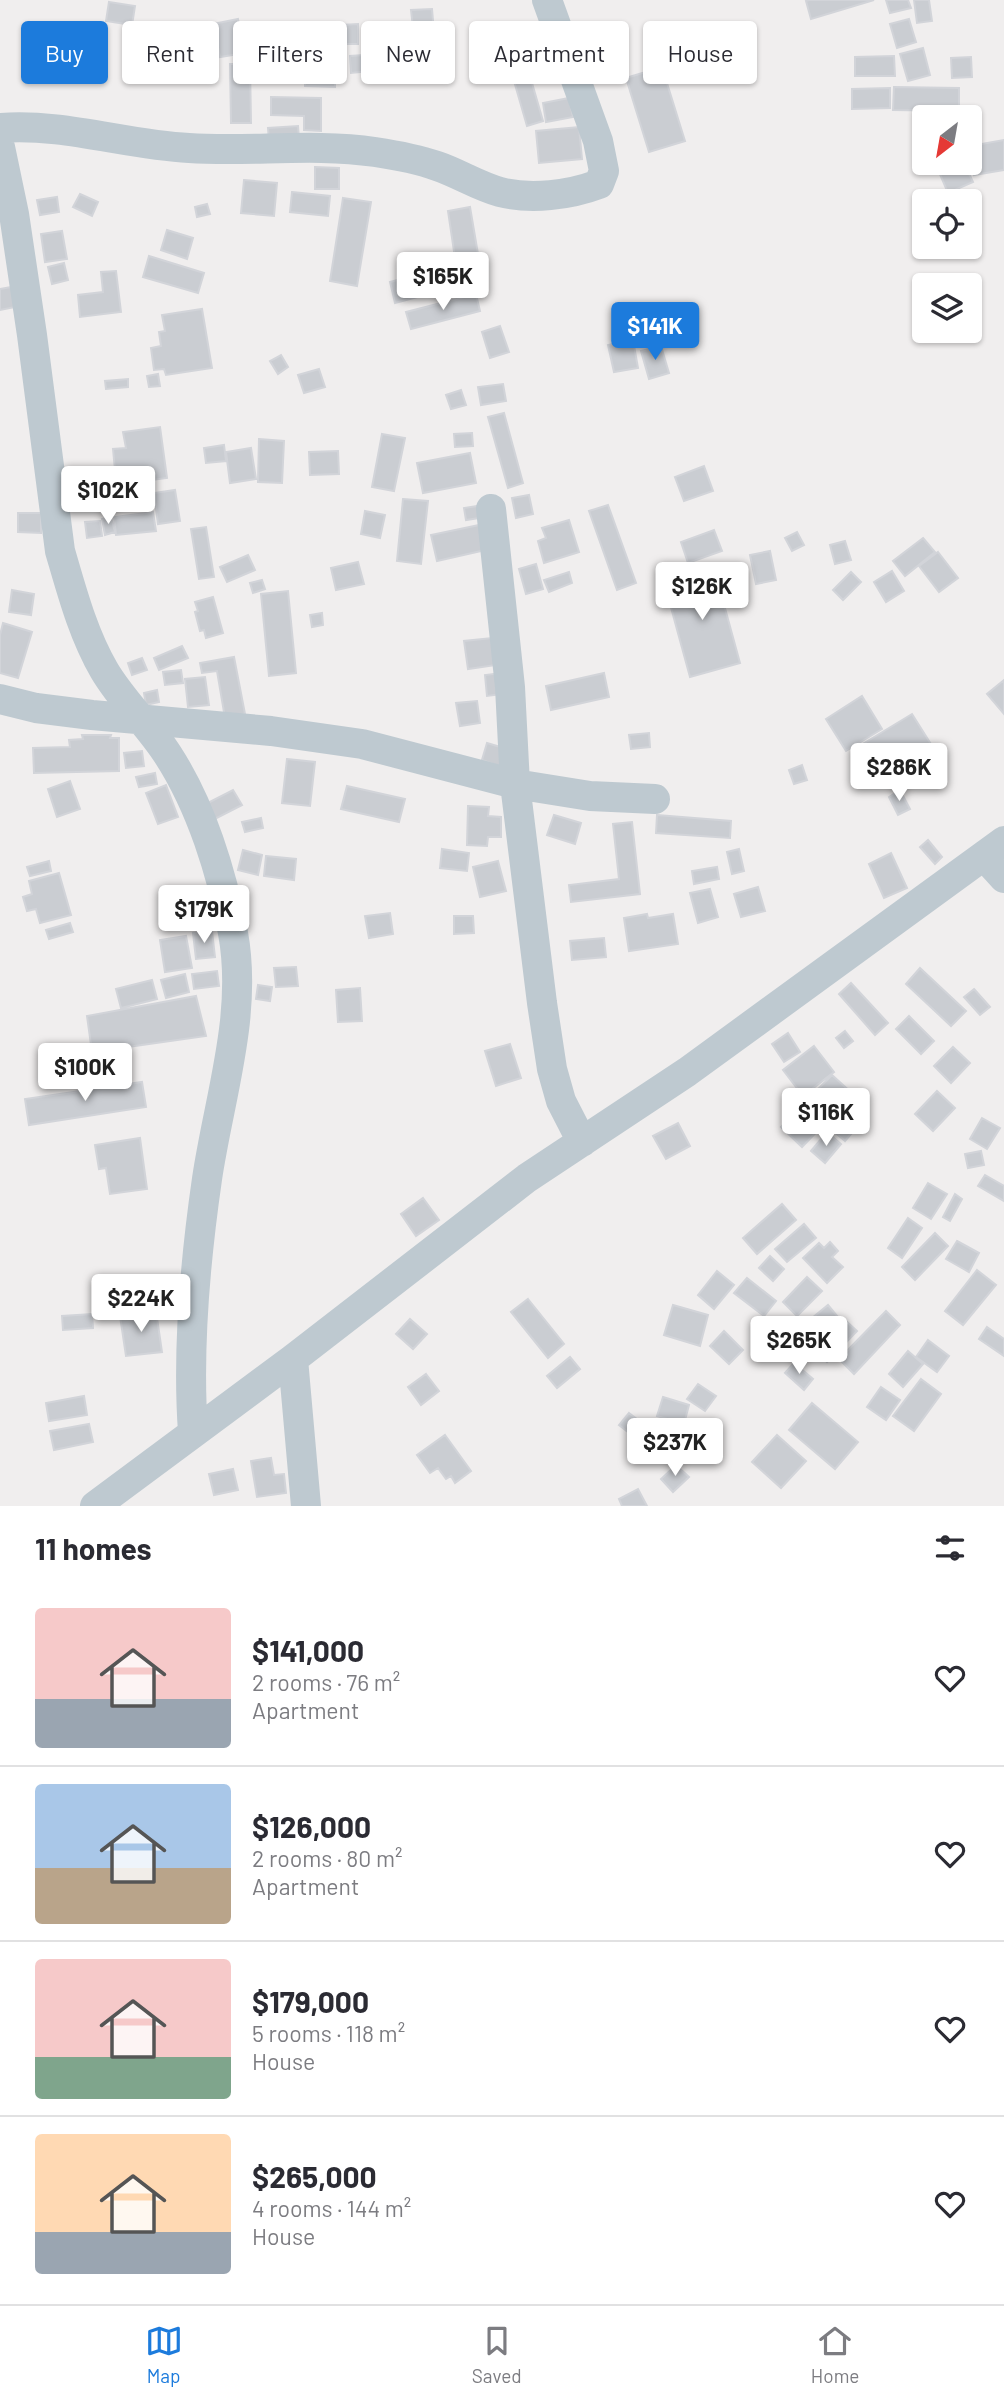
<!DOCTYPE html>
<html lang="en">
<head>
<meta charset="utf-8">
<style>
  :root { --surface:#fff; --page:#f2f2f3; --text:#2b2b33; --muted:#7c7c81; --line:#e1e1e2; --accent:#1c7bdc }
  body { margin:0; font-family:Barlow,sans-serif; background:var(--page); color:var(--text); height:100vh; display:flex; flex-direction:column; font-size:26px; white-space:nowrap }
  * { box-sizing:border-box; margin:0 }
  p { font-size:23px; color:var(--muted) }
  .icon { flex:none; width:38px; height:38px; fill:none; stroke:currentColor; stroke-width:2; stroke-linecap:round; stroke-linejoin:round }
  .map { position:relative; height:1506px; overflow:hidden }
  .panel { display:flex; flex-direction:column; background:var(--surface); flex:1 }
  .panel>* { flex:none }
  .top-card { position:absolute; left:21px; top:21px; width:962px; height:63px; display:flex; gap:14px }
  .needle { width:46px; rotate:211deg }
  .controls { position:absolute; left:912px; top:105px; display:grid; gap:14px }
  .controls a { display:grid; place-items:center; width:70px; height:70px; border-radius:7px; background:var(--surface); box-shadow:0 2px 5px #0004; font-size:35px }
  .price { position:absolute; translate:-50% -60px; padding:0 16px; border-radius:7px; background:#fff; color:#222; font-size:23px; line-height:46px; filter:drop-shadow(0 2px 4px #0008) }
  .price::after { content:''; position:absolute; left:50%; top:42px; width:21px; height:16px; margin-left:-10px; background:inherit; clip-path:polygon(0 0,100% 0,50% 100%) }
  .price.active { background:var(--accent); color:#fff }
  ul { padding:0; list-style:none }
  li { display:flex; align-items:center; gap:21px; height:175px; padding:0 35px }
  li+li { border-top:2px solid var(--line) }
  li span { display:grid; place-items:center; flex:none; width:196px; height:140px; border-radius:7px; color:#555 }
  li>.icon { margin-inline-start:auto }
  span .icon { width:84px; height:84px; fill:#fffc; stroke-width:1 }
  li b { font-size:30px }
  h2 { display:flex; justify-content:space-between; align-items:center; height:84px; padding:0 35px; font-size:30px }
  .tag { padding:0 24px; border-radius:7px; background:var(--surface); box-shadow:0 2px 5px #0004; font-size:24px; line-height:63px }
  .tag.active { background:var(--accent); color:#fff }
  .tab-bar { display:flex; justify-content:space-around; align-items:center; height:98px; border-top:2px solid var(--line); background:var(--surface); font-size:19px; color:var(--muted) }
  .tab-bar a { display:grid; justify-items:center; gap:4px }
  .tab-bar .active { color:var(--accent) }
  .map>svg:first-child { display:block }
  .building { fill:#cacdd2; stroke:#d2d4d9; stroke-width:2 }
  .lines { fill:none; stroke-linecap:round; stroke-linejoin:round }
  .street { stroke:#bec9d0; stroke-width:30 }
</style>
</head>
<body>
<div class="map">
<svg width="1004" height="1506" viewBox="0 0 1004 1506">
  <rect width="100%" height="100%" fill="#f0eeee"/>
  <!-- building -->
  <path class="building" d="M 809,0 L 874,0 L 811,19 L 806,1 Z
    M 886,0 L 908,0 L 911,8 L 890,13 Z
    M 914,0 L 929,0 L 932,21 L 917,23 Z
    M 109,2 L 135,6 L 132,25 L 106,21 Z
    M 432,9 L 435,44 L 415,46 L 411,10 Z
    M 238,19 L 245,53 L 220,57 L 213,24 Z
    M 909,19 L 916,42 L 897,48 L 890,24 Z
    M 358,24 L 358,44 L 341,44 L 340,25 Z
    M 145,28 L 145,55 L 127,55 L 126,29 Z
    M 410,31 L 412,47 L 396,48 L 395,32 Z
    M 923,48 L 930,75 L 908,81 L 900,54 Z
    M 379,54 L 381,70 L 351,73 L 350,56 Z
    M 894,56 L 895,76 L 855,76 L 855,57 Z
    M 971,57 L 972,77 L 952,78 L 951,58 Z
    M 230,64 L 250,64 L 251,123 L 231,123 Z
    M 662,67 L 685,141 L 649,152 L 626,78 Z
    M 305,68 L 335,68 L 335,87 L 305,86 Z
    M 530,76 L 543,121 L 527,126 L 514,81 Z
    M 894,87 L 959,88 L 959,111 L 893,110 Z
    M 890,88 L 890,108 L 852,109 L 852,89 Z
    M 271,97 L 321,98 L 321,131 L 304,130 L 304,116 L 271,115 Z
    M 569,98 L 573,117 L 546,122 L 543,103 Z
    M 298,126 L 299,139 L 269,141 L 268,128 Z
    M 579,127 L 582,159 L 539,163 L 536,131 Z
    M 1004,140 L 1004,170 L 974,175 L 970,146 Z
    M 960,163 L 964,163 L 973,182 L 948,193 L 939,172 Z
    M 315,167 L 339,168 L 339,189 L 315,189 Z
    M 244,180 L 277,183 L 274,216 L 241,213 Z
    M 292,192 L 330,196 L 328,216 L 290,212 Z
    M 80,194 L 98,202 L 92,216 L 73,207 Z
    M 57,197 L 59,212 L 40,215 L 37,200 Z
    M 343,198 L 371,202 L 357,286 L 330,281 Z
    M 207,204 L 210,214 L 197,217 L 195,207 Z
    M 470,207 L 478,254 L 455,258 L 448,211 Z
    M 167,230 L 193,238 L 187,259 L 161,250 Z
    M 62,231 L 67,259 L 45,262 L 41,234 Z
    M 149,256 L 204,273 L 198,293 L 143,277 Z
    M 468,261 L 474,282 L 395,303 L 390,282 Z
    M 64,263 L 68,280 L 52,284 L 48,267 Z
    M 116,271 L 121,312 L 80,317 L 78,295 L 103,292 L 101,272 Z
    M 17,286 L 20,306 L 0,310 L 0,289 Z
    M 476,294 L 480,311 L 411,329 L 406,312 Z
    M 202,309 L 212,368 L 166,375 L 164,369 L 154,370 L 151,348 L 161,346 L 159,332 L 165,331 L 162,315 Z
    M 500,326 L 509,352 L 490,358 L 482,332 Z
    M 633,340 L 638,368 L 614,372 L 608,345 Z
    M 661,346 L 669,373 L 649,379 L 641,351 Z
    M 281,355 L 288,367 L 278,374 L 270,361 Z
    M 319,369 L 325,387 L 304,393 L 298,375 Z
    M 158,374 L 160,386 L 149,387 L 147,376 Z
    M 128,379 L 128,387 L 106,389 L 105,381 Z
    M 503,384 L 506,401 L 481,405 L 478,387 Z
    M 461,390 L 466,405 L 451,409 L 446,395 Z
    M 504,413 L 523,483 L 508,488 L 488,417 Z
    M 160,427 L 167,478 L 131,483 L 128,468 L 115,470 L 113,449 L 126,448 L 123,432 Z
    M 472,433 L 473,446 L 455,447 L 454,434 Z
    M 382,434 L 405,438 L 394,491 L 372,487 Z
    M 259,439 L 284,441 L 282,483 L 258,482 Z
    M 224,445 L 226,461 L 206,463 L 204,448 Z
    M 251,448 L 256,479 L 230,483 L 226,452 Z
    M 338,451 L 339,474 L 310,475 L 309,452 Z
    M 470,453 L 476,483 L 423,493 L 417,463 Z
    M 704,466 L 713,491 L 684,501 L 675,477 Z
    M 76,475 L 86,475 L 87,489 L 76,489 Z
    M 175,490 L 180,521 L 158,524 L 154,493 Z
    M 529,495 L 533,514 L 516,518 L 512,498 Z
    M 403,499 L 428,501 L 421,564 L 397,561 Z
    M 484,505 L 486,517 L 466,520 L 464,508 Z
    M 608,505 L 636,583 L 617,590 L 589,511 Z
    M 365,511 L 385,515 L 380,538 L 361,534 Z
    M 153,512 L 156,531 L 116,535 L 114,517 Z
    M 18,513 L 41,513 L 41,533 L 18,532 Z
    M 111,517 L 115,532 L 105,535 L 102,519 Z
    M 569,520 L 579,552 L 544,563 L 538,541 L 546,538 L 542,528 Z
    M 100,521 L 102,536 L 87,538 L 85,522 Z
    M 484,524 L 490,549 L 437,561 L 431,535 Z
    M 206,527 L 214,577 L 199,579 L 191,529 Z
    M 714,530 L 722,551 L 688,563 L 681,542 Z
    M 797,532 L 804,545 L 792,551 L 785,538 Z
    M 923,538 L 935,552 L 905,576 L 893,561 Z
    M 845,541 L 851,560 L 835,564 L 830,545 Z
    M 770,551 L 776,580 L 756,584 L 750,555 Z
    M 938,552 L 958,578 L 939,592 L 919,566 Z
    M 248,555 L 255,570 L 227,582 L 220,567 Z
    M 358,562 L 364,584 L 336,590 L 331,568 Z
    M 536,564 L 543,589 L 526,594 L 519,569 Z
    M 714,568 L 740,663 L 690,677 L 664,582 Z
    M 892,571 L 904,591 L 886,602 L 874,582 Z
    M 569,572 L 572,583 L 549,592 L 544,580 Z
    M 851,572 L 861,582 L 843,600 L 833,590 Z
    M 262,580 L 265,589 L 253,593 L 250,583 Z
    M 12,590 L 34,594 L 31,615 L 9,612 Z
    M 288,591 L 296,673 L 269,676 L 261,594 Z
    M 213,597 L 223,633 L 206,638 L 204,630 L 200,631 L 195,612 L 198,611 L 195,602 Z
    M 322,613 L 323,625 L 312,627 L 310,615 Z
    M 3,623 L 32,632 L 18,678 L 0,673 L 0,635 Z
    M 492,638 L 496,665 L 468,669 L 464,641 Z
    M 182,646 L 188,658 L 159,670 L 154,658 Z
    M 234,657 L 245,714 L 225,718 L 217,671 L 202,673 L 200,663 Z
    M 142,658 L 147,670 L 132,675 L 128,663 Z
    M 181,670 L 183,683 L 165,685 L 163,672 Z
    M 501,673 L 503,694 L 487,696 L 485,675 Z
    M 604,673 L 609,697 L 551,710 L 546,686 Z
    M 205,677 L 209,705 L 188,707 L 185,679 Z
    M 1004,680 L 1004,714 L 987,694 Z
    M 157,690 L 159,702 L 146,705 L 144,693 Z
    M 862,696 L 882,729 L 846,751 L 826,719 Z
    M 477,701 L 480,723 L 460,726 L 456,703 Z
    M 912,714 L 934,749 L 878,783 L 856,748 Z
    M 649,733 L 650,747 L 631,749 L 629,735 Z
    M 82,735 L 111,735 L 110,738 L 119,738 L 119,771 L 34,773 L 33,748 L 70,747 L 69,740 L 83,739 Z
    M 487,743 L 507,749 L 501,767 L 482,760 Z
    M 142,751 L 144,766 L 126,768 L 124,753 Z
    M 287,759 L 315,762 L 310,806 L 282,803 Z
    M 802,765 L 807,780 L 794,784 L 789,770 Z
    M 155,773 L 157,784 L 139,787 L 136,777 Z
    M 70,781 L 80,809 L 57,817 L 48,789 Z
    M 166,785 L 178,817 L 158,824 L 146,793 Z
    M 347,786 L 405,799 L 399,822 L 341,809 Z
    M 233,790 L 242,805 L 209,822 L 200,807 Z
    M 900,790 L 910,809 L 898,815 L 889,797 Z
    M 468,806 L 489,807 L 488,816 L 501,817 L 501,837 L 488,837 L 487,846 L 467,845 Z
    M 554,815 L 581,823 L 575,844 L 547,835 Z
    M 657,815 L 731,821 L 730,838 L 656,833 Z
    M 261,818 L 263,828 L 245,832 L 242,822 Z
    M 632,822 L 640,894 L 571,902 L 569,885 L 619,879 L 613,824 Z
    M 928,840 L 942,857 L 935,864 L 920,847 Z
    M 442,849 L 469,853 L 467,871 L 440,868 Z
    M 739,849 L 744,871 L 732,874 L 727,852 Z
    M 243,850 L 262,855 L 258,875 L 238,870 Z
    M 891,853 L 907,888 L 884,898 L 869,864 Z
    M 266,856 L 296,859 L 294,880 L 264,876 Z
    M 49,861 L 51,871 L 30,876 L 27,867 Z
    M 498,861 L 506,891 L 480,897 L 473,867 Z
    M 717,867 L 719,879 L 694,884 L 692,871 Z
    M 59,873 L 71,915 L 40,923 L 36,909 L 27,911 L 23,897 L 32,894 L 29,881 Z
    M 758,887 L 765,911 L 741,917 L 734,894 Z
    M 710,889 L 718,917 L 698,923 L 690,893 Z
    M 390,913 L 393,934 L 369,938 L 365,916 Z
    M 647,914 L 648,918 L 673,914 L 678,944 L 629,951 L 624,918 Z
    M 454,916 L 473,916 L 474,933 L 454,934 Z
    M 70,923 L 73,932 L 49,939 L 46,930 Z
    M 212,931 L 215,957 L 196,959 L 193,933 Z
    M 186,936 L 192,968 L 165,972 L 160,940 Z
    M 604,938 L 606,957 L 572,960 L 570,941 Z
    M 296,967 L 298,986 L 276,987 L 274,968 Z
    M 920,968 L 966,1011 L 951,1026 L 906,984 Z
    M 217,971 L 219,986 L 194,989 L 192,974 Z
    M 185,974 L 189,992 L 166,998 L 161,980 Z
    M 152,980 L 157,999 L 121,1008 L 116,989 Z
    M 851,983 L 888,1023 L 875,1035 L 839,994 Z
    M 258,985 L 272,987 L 270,1001 L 256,999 Z
    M 360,988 L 362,1021 L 338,1022 L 336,990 Z
    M 974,989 L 990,1007 L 980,1015 L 964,997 Z
    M 196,996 L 206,1036 L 92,1052 L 87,1016 Z
    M 909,1016 L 934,1041 L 921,1054 L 896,1029 Z
    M 845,1031 L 853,1041 L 844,1048 L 836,1038 Z
    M 788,1033 L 800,1052 L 784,1062 L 772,1044 Z
    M 510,1044 L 521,1078 L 496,1086 L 485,1051 Z
    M 814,1046 L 834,1072 L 803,1096 L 783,1070 Z
    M 953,1047 L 970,1063 L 951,1083 L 934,1066 Z
    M 832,1075 L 853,1094 L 802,1147 L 781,1127 Z
    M 142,1082 L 146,1107 L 29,1125 L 25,1099 Z
    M 937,1091 L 955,1108 L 933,1131 L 915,1114 Z
    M 844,1115 L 857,1127 L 845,1141 L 831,1129 Z
    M 982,1118 L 1000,1128 L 987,1149 L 970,1139 Z
    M 678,1123 L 690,1146 L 666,1159 L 653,1136 Z
    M 827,1132 L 841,1144 L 825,1163 L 811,1151 Z
    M 140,1138 L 147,1189 L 110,1194 L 106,1168 L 99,1169 L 95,1145 Z
    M 981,1151 L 984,1165 L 968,1168 L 965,1154 Z
    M 985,1175 L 1004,1186 L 1004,1201 L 978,1186 Z
    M 928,1183 L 947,1194 L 931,1219 L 913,1208 Z
    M 955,1194 L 962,1199 L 950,1221 L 943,1217 Z
    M 423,1198 L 439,1220 L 416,1236 L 401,1214 Z
    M 782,1204 L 796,1220 L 757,1254 L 743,1238 Z
    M 908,1218 L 922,1228 L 902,1258 L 888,1248 Z
    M 804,1224 L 816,1238 L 787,1262 L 775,1249 Z
    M 935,1233 L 948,1246 L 915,1280 L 902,1267 Z
    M 957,1241 L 979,1253 L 969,1272 L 946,1259 Z
    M 830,1242 L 838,1251 L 832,1257 L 843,1267 L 827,1283 L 803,1258 L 819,1243 L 824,1248 Z
    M 770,1256 L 784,1269 L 773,1281 L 759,1268 Z
    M 977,1270 L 996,1285 L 963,1325 L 945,1311 Z
    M 717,1271 L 734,1285 L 714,1309 L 698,1295 Z
    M 807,1277 L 822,1291 L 797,1316 L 783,1302 Z
    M 747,1278 L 776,1301 L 764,1316 L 734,1293 Z
    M 175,1293 L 176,1304 L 141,1309 L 140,1297 Z
    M 528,1299 L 564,1344 L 548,1358 L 511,1312 Z
    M 673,1305 L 708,1315 L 700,1346 L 664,1335 Z
    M 828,1305 L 838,1317 L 821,1331 L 811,1319 Z
    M 156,1311 L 162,1352 L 126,1356 L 120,1316 Z
    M 886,1311 L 900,1325 L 854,1374 L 839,1359 Z
    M 92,1314 L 93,1328 L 63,1330 L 62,1316 Z
    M 410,1319 L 427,1334 L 413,1349 L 396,1334 Z
    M 845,1320 L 857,1331 L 827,1362 L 816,1351 Z
    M 987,1327 L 1004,1339 L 1004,1356 L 979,1339 Z
    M 724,1331 L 743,1350 L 729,1364 L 710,1346 Z
    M 928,1340 L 949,1356 L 937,1372 L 916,1357 Z
    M 908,1351 L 923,1364 L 903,1387 L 889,1374 Z
    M 570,1357 L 580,1369 L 557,1388 L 547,1376 Z
    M 794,1363 L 813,1379 L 804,1390 L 785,1373 Z
    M 426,1374 L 439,1391 L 421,1405 L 408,1387 Z
    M 921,1379 L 941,1394 L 914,1431 L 893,1416 Z
    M 698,1384 L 716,1396 L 705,1411 L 687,1399 Z
    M 881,1387 L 900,1400 L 886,1420 L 867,1407 Z
    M 84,1396 L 87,1415 L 49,1421 L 46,1403 Z
    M 663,1397 L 689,1405 L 684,1424 L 657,1416 Z
    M 812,1403 L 858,1442 L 835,1469 L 789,1430 Z
    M 629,1413 L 646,1426 L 637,1439 L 619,1425 Z
    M 89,1424 L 93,1442 L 54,1450 L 50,1431 Z
    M 445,1435 L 471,1471 L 455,1483 L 451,1476 L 446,1479 L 438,1468 L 430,1473 L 417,1455 Z
    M 777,1435 L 806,1461 L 781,1488 L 752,1462 Z
    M 271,1458 L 274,1475 L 284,1474 L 286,1493 L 257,1497 L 251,1461 Z
    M 676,1465 L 689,1477 L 673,1492 L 661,1479 Z
    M 233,1469 L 238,1490 L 214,1495 L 209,1474 Z
    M 638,1489 L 647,1506 L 622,1506 L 619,1499 Z"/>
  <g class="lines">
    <!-- street -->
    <path class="street" d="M 0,128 C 64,123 126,145 189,148 C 251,152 314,143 375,152 C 395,155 417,159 437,166 C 458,173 478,186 500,192 C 531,200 570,195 599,184 L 604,171 L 598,141 L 547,0
      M 0,147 L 14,214 L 32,335 L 60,551 C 72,592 83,634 104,670 C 122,701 149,725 168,755 C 201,806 222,873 233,933 C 248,1015 219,1098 207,1179 C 195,1262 187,1348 193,1432
      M 491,509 L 510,687 L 515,784 L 542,1003 L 552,1069 L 561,1101 L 582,1142
      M 0,699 L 36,708 L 92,715 L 271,731 L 362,744 L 515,784 L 590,796 L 655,799
      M 984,856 L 1004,878
      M 293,1359 L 306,1506
      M 95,1506 L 293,1359 L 527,1178 L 687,1072 L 1004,841"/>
  </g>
</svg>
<div class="controls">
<a><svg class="needle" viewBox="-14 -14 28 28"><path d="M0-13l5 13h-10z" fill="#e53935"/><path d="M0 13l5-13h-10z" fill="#7c7c81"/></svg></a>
<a><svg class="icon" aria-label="locate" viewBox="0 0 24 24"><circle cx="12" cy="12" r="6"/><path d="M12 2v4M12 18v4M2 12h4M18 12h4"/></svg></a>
<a><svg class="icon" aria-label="layers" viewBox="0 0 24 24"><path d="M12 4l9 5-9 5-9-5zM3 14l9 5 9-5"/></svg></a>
</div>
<b class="price" style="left:443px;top:312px">$165K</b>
<b class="price active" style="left:655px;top:362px">$141K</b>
<b class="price" style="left:108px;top:526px">$102K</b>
<b class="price" style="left:702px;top:622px">$126K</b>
<b class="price" style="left:899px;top:803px">$286K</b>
<b class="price" style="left:204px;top:945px">$179K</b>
<b class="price" style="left:85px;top:1103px">$100K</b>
<b class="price" style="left:826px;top:1148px">$116K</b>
<b class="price" style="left:141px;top:1334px">$224K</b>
<b class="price" style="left:799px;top:1376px">$265K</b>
<b class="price" style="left:675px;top:1478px">$237K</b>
<div class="top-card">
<a class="tag active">Buy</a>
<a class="tag">Rent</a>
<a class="tag">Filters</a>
<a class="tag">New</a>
<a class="tag">Apartment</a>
<a class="tag">House</a>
</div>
</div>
<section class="panel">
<h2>11 homes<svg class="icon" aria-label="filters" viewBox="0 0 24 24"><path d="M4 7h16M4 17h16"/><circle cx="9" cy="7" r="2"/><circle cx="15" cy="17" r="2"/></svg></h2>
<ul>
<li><span style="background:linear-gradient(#f6c9c9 65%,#9aa5b1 0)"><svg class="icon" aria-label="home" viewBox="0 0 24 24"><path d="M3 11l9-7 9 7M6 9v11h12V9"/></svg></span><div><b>$141,000</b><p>2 rooms · 76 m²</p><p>Apartment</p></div><svg class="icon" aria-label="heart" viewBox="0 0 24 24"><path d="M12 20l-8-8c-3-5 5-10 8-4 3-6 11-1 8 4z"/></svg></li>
<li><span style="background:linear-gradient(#a9c7e8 60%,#b9a48a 0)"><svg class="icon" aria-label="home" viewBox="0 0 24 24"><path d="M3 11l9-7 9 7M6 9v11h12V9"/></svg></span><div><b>$126,000</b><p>2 rooms · 80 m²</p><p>Apartment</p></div><svg class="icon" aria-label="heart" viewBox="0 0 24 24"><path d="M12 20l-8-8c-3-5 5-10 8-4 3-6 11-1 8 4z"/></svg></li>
<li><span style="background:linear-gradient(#f6c9c9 70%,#7fa58c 0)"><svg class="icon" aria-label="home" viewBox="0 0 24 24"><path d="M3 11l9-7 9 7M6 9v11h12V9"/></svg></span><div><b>$179,000</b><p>5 rooms · 118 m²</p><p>House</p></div><svg class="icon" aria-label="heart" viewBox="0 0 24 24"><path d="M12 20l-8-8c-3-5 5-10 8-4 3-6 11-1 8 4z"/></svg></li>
<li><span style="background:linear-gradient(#ffd9b3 70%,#9aa5b1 0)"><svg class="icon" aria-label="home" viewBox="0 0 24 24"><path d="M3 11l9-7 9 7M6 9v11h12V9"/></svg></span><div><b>$265,000</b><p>4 rooms · 144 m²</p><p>House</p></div><svg class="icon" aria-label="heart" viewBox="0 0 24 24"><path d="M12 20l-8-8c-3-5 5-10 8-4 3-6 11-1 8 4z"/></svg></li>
</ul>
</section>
<nav class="tab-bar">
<a class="active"><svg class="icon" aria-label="map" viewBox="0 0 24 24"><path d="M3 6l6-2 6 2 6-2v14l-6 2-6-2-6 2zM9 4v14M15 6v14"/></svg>Map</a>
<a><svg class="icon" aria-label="saved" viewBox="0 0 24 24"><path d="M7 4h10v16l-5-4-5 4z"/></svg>Saved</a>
<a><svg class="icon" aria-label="home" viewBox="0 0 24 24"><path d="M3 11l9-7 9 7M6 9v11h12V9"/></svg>Home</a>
</nav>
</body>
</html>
